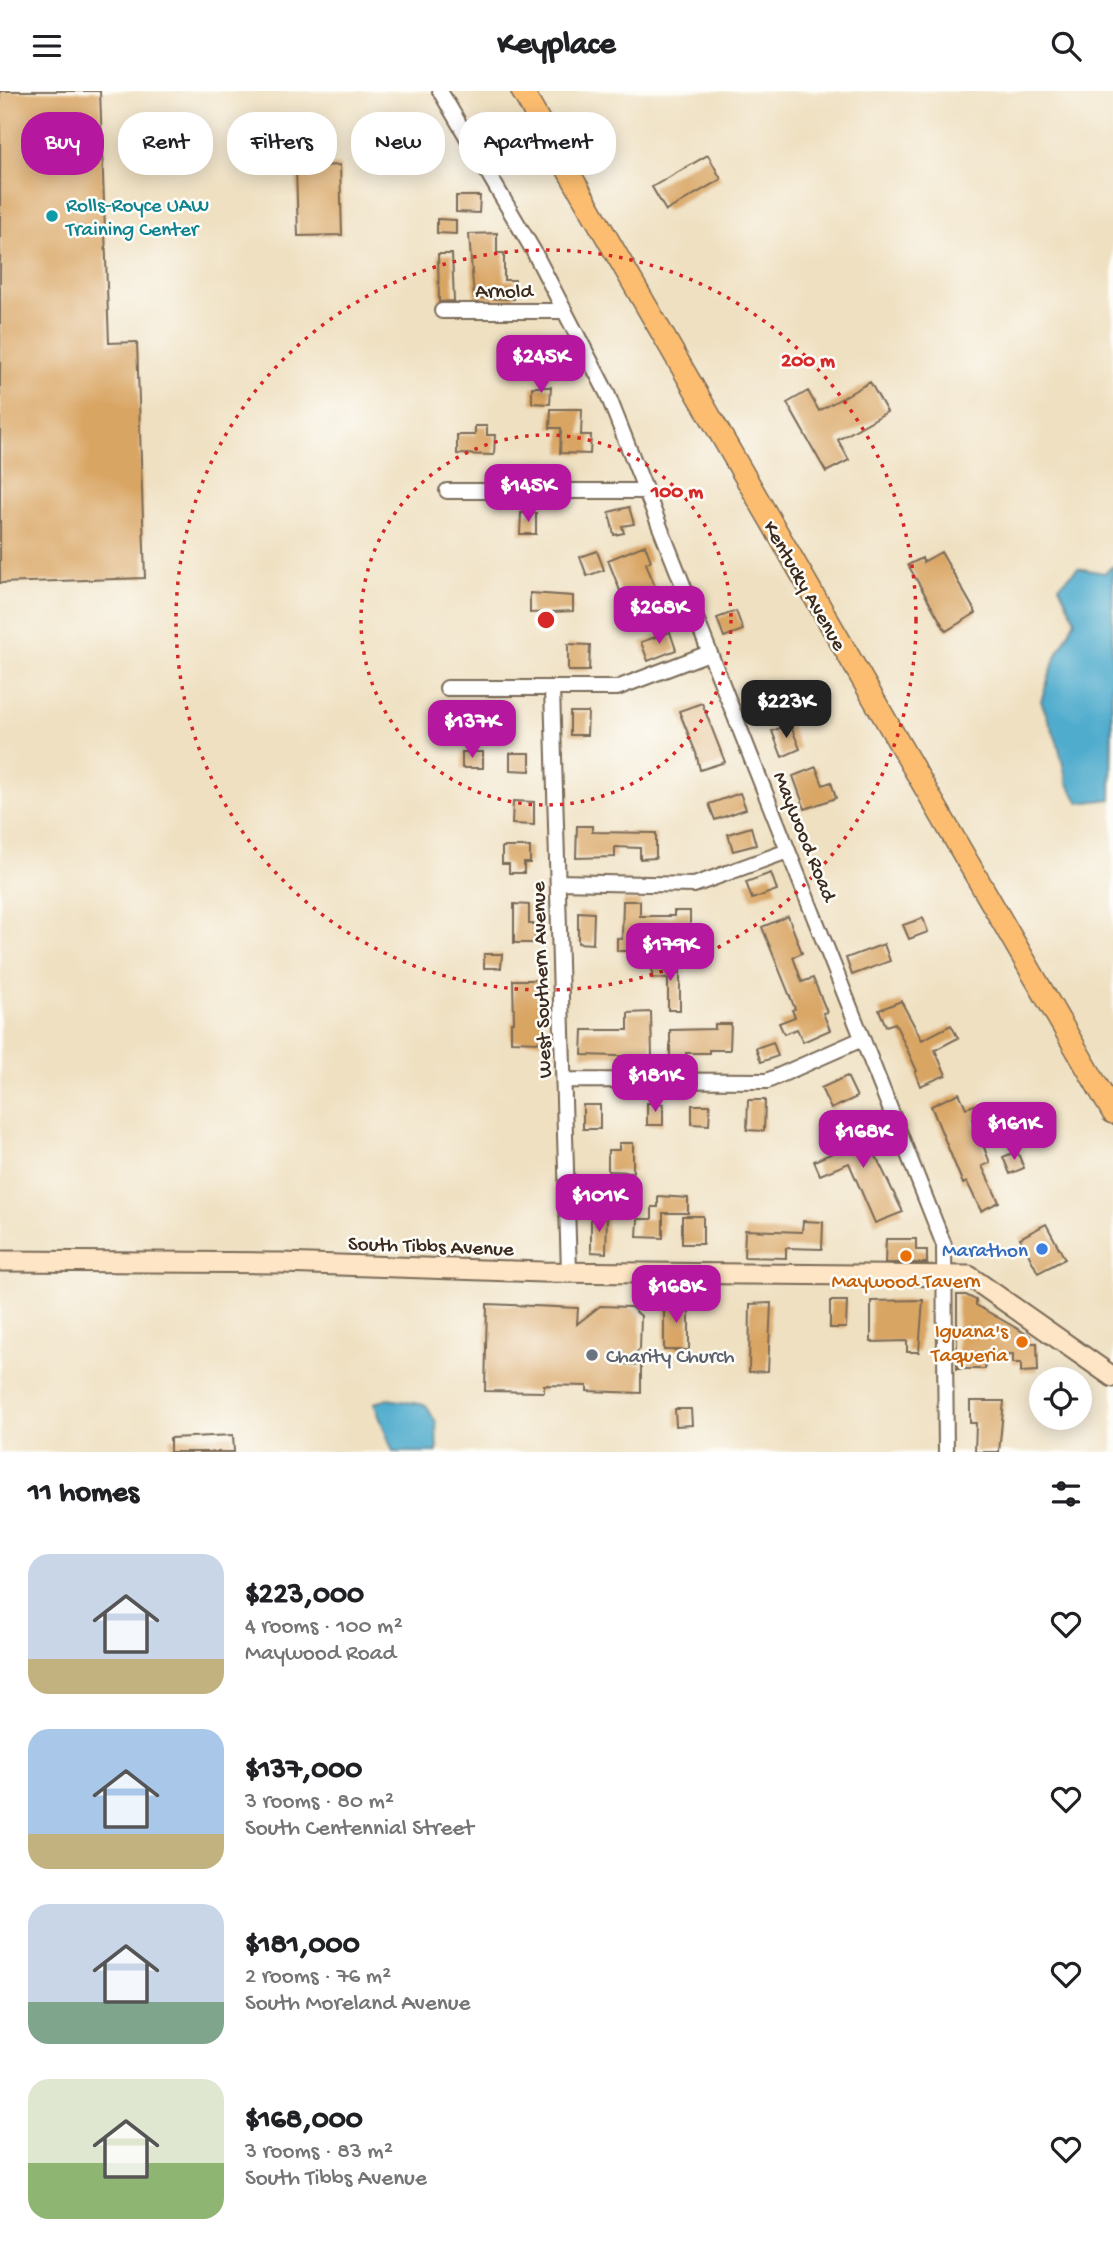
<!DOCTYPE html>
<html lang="en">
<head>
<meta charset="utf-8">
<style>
  :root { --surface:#fff; --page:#f2f2f2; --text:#202124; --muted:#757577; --accent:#b5179e }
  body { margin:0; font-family:"Gochi Hand",sans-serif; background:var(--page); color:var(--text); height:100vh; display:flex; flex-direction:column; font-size:26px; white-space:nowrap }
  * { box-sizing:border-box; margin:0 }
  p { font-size:23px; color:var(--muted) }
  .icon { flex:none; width:38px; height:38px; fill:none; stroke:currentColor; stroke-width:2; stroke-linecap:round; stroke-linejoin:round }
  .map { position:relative; height:1361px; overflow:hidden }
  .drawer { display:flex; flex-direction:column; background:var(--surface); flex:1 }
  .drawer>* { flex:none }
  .guide { position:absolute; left:21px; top:21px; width:700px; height:63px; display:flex; gap:14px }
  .controls { position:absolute; left:1029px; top:1276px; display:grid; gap:14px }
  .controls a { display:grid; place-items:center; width:63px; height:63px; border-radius:50%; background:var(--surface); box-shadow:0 4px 18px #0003; font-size:35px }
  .price { position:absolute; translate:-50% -60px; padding:0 16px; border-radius:14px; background:var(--accent); color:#fff; font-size:23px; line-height:46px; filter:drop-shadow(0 2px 4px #0008) }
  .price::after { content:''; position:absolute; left:50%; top:42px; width:21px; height:16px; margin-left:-10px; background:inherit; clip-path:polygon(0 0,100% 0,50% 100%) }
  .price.selected { background:#222; color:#fff }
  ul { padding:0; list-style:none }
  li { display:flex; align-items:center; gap:21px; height:175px; padding:0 28px }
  li span { display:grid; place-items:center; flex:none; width:196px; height:140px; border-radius:21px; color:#555 }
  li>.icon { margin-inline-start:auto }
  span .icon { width:84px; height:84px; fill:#fffc; stroke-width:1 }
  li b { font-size:30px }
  h2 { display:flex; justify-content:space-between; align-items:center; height:84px; padding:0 28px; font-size:30px }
  .tag { padding:0 24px; border-radius:28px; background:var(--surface); box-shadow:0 4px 18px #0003; font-size:24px; line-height:63px }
  .tag.selected { background:var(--accent); color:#fff }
  header { display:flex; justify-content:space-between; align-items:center; height:91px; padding:0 28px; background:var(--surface); font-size:32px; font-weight:700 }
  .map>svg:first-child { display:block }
  .water { fill:#4faccd; stroke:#456b76; stroke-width:2 }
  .building { fill:#d9a563 }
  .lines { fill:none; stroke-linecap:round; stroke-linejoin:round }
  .street-casing { stroke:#7a6a57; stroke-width:18 }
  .secondary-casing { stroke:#7a6a57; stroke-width:23 }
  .primary-casing { stroke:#7a6a57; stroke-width:24 }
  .street { stroke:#fff; stroke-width:14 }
  .secondary { stroke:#fee5c5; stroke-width:19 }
  .primary { stroke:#fcbd6f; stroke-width:21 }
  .ring { fill:none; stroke:#d62828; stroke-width:3.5; stroke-dasharray:3.5 7 }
  .culture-dot { fill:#0f9aa8; stroke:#fdfcf7; stroke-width:2.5 }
  .shop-dot { fill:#3f7fe0; stroke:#fdfcf7; stroke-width:2.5 }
  .food-dot { fill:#e8710a; stroke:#fdfcf7; stroke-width:2.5 }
  .worship-dot { fill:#6b7280; stroke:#fdfcf7; stroke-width:2.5 }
  .labels { text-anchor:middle; stroke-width:5; stroke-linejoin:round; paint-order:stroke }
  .culture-label { font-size:21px; fill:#0d838f; stroke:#fdfcf7; text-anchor:start }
  .street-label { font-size:21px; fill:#3b2a1e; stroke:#fdfcf7 }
  .shop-label { font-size:21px; fill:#366cbe; stroke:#fdfcf7; text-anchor:end }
  .food-label { font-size:21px; fill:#c56008; stroke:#fdfcf7 }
  .worship-label { font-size:21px; fill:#5b616d; stroke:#fdfcf7; text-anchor:start }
  .centre { fill:#d62828; stroke:#fdfcf7; stroke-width:3.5 }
  .ring-label { font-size:21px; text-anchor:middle; font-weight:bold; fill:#d62828; stroke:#fdfcf7; stroke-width:5; stroke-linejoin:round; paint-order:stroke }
</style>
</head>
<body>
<header><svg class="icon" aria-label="menu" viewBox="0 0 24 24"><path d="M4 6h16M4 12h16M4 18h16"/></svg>Keyplace<svg class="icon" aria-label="search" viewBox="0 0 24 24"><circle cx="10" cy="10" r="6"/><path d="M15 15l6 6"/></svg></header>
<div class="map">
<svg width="1113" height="1361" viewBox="0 0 1113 1361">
  <rect width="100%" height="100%" fill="#fdfcf7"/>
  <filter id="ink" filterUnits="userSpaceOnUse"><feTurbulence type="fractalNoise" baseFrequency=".0143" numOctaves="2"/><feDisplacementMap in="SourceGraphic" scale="14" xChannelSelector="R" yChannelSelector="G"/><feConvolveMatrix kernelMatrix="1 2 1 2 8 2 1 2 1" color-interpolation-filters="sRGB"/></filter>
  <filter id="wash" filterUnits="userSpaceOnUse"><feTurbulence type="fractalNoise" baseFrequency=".00686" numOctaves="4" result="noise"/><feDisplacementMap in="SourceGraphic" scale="28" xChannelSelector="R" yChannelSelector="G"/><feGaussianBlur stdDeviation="1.57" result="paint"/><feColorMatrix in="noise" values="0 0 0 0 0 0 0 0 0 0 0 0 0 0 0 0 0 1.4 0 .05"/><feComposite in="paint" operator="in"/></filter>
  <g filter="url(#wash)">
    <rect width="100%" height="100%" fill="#efe0c1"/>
    <!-- water -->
    <path class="water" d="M 1113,475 L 1111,708 L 1079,712 L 1067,691 L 1058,653 L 1041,610 L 1055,568 L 1075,529 L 1059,495 L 1078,477 L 1104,482 Z
      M 388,1308 L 426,1314 L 436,1332 L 437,1361 L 393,1361 L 374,1312 Z"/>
    <g id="blocks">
      <!-- building -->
      <path class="building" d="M 0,0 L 100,0 L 109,252 L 137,251 L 145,487 L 0,492 Z
        M 708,64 L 721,88 L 666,120 L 652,96 Z
        M 340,74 L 342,144 L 298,145 L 296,76 Z
        M 456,105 L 480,105 L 479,122 L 456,121 Z
        M 437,128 L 456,129 L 456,143 L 437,142 Z
        M 497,142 L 497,162 L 504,162 L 504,189 L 515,189 L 514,208 L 474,207 L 469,143 Z
        M 438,163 L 452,163 L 454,210 L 439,211 Z
        M 870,291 L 887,321 L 838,349 L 849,369 L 826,381 L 787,312 L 808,300 L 819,320 Z
        M 532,296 L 551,296 L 550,313 L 532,312 Z
        M 551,318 L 582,318 L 581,344 L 591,344 L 590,363 L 560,362 L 561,337 L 550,337 Z
        M 475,335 L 487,335 L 487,344 L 495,344 L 494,364 L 457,363 L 457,344 L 475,344 Z
        M 629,416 L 634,433 L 622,435 L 624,442 L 614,444 L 609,421 Z
        M 521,422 L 536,422 L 536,443 L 520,443 Z
        M 645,454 L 651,470 L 646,472 L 662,515 L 631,528 L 608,469 Z
        M 597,460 L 604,479 L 587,485 L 580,466 Z
        M 941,461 L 976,522 L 946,540 L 908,474 L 922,467 L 923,471 Z
        M 530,502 L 573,505 L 573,520 L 530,522 Z
        M 736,520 L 743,539 L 724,546 L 717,527 Z
        M 670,541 L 676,559 L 648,570 L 641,551 Z
        M 568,553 L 590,554 L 589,580 L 568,580 Z
        M 702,612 L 725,671 L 700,679 L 696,662 L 679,620 Z
        M 570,621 L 588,621 L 587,644 L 570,644 Z
        M 790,633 L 800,658 L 782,666 L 772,640 Z
        M 462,661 L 483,661 L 483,677 L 462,677 Z
        M 510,662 L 530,662 L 530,680 L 510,679 Z
        M 816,676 L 823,694 L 831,691 L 836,707 L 805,718 L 793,685 Z
        M 740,702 L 746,718 L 715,729 L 709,713 Z
        M 513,710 L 534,711 L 534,734 L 512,733 Z
        M 577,735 L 592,735 L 592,741 L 656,742 L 656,767 L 640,768 L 640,757 L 615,756 L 615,766 L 576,767 Z
        M 751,736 L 756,754 L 733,760 L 728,743 Z
        M 502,756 L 530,756 L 530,772 L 524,772 L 524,782 L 509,782 L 509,773 L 502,773 Z
        M 771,782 L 777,799 L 752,808 L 746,791 Z
        M 623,810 L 640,810 L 640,825 L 674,825 L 674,820 L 690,820 L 690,849 L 709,849 L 709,868 L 685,868 L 685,852 L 674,851 L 629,850 L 629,860 L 617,860 L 617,847 L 622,848 Z
        M 514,813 L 529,814 L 529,833 L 535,833 L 535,852 L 514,852 Z
        M 578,821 L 594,822 L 593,853 L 578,852 Z
        M 788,825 L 802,862 L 793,866 L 802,891 L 813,887 L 827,921 L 823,922 L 830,939 L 803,951 L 797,938 L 784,943 L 779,932 L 795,926 L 792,919 L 795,918 L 762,836 Z
        M 923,827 L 928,841 L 909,848 L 903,834 Z
        M 884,853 L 890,870 L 852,884 L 846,867 Z
        M 484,863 L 502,863 L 501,877 L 484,877 Z
        M 668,872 L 680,872 L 680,919 L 668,919 L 668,888 L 652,887 L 652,875 L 668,875 Z
        M 513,889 L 542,889 L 543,951 L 511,950 L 511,931 L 514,931 Z
        M 901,910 L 922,949 L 951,934 L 958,947 L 935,959 L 946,984 L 920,995 L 915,981 L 917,980 L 895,932 L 886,935 L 879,919 Z
        M 651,921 L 652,966 L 582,964 L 583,939 L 628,939 L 628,922 Z
        M 715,933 L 731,933 L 730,959 L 709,959 L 709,962 L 686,962 L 686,967 L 670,966 L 670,939 L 715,938 Z
        M 773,951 L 778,965 L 761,971 L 756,957 Z
        M 847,985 L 857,1006 L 831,1018 L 821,997 Z
        M 959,1002 L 966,1017 L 981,1012 L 985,1023 L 973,1028 L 990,1072 L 982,1075 L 999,1111 L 981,1120 L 967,1091 L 963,1093 L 931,1015 Z
        M 748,1009 L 765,1009 L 764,1040 L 747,1039 Z
        M 647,1012 L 663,1013 L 663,1034 L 647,1034 Z
        M 583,1014 L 600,1014 L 600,1038 L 583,1038 Z
        M 692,1014 L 710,1014 L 709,1034 L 692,1033 Z
        M 858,1028 L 903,1121 L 875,1132 L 849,1072 L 820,1084 L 814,1070 L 842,1058 L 834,1037 Z
        M 619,1052 L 633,1052 L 633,1081 L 608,1080 L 608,1059 L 619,1059 Z
        M 1017,1060 L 1024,1077 L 1010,1083 L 1003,1066 Z
        M 658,1105 L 688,1107 L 688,1122 L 663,1122 L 663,1147 L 637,1146 L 638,1128 L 652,1128 L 652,1116 L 658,1116 Z
        M 591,1124 L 607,1125 L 606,1162 L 591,1161 Z
        M 682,1125 L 703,1125 L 703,1153 L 682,1153 Z
        M 803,1130 L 823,1131 L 822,1158 L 786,1157 L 786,1167 L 744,1166 L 745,1139 L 802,1141 Z
        M 1046,1133 L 1065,1168 L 1038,1182 L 1020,1147 Z
        M 886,1148 L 916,1148 L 916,1159 L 927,1159 L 927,1172 L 885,1172 Z
        M 957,1204 L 966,1204 L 976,1209 L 976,1214 L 1030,1245 L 1030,1252 L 1037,1252 L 1038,1280 L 1021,1281 L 1021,1272 L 1013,1272 L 1013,1263 L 985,1264 L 985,1278 L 957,1278 Z
        M 923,1209 L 919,1261 L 907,1261 L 907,1250 L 871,1251 L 871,1210 Z
        M 664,1210 L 689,1210 L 689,1259 L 664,1259 Z
        M 830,1210 L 847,1210 L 846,1237 L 830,1237 Z
        M 771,1212 L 768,1280 L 749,1281 L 750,1213 Z
        M 487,1213 L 578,1217 L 577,1233 L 600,1215 L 631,1216 L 641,1225 L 640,1258 L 624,1273 L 641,1274 L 641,1302 L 587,1300 L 587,1295 L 544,1294 L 544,1301 L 485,1300 Z
        M 970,1310 L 1004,1310 L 999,1361 L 975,1361 L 976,1332 L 970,1332 Z
        M 675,1318 L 691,1318 L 692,1334 L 676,1335 Z
        M 233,1344 L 234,1361 L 170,1361 L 170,1347 Z"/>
    </g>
  </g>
  <g filter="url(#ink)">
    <use href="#blocks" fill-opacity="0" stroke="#7a6a57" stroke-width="2"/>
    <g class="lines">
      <!-- street casing -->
      <g class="street-casing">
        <path id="street" d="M 440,0 L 533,159 L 607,302 L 944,1154 L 946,1361
          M 442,220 L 565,220
          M 447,400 L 645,400
          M 447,597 L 617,597 L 709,562
          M 552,597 L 569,1181
          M 558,791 L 694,794 L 788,760
          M 564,989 L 767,990 L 862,948"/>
      </g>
      <!-- secondary casing -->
      <g class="secondary-casing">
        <path id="secondary" d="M 0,1170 L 282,1172 L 542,1181 L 969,1185 L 1113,1286"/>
      </g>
      <!-- primary casing -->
      <g class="primary-casing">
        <path id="primary" d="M 522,0 L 1113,1022"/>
      </g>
      <!-- street -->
      <use href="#street" class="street"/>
      <!-- secondary -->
      <use href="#secondary" class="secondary"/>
      <!-- primary -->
      <use href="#primary" class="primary"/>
    </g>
  </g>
  <!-- distance rings -->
  <g class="ring">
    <circle cx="546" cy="529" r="185"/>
    <circle cx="546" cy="529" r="370"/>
  </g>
  <!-- markers -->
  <circle class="culture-dot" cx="52" cy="125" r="7"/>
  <circle class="shop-dot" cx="1042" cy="1158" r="7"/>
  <g class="food-dot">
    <circle cx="906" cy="1165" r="7"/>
    <circle cx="1022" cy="1251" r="7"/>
  </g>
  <circle class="worship-dot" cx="592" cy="1264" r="7"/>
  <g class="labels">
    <!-- culture labels -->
    <g class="culture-label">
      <text x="66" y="120">Rolls-Royce UAW<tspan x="66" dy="24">Training Center</tspan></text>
    </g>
    <!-- street labels -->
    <g class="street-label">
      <text x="504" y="206">Arnold</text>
      <text transform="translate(806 494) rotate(60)" y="7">Kentucky Avenue</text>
      <text transform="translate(806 745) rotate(68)" y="7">Maywood Road</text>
      <text transform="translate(540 889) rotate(-92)" y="7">West Southern Avenue</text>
      <text transform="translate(431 1154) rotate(2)" y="7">South Tibbs Avenue</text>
    </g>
    <!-- shop labels -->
    <g class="shop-label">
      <text x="1028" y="1165">Marathon</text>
    </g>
    <!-- food labels -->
    <g class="food-label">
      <text x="906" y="1196">Maywood Tavern</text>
      <text x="1008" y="1246" text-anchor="end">Iguana's<tspan x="1008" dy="24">Taqueria</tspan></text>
    </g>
    <!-- worship labels -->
    <g class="worship-label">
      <text x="606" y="1271">Charity Church</text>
    </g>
  </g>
  <circle cx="546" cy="529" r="10" class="centre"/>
  <g class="ring-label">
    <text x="808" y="275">200 m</text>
    <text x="677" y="406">100 m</text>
  </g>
</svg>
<div class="controls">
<a><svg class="icon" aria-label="locate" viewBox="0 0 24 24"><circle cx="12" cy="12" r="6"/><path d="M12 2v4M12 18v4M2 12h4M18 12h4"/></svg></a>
</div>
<b class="price" style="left:541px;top:304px">$245K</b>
<b class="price" style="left:528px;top:433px">$145K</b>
<b class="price" style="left:659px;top:555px">$268K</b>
<b class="price selected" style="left:786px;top:649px">$223K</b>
<b class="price" style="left:472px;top:669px">$137K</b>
<b class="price" style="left:670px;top:892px">$179K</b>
<b class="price" style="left:655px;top:1023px">$181K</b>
<b class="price" style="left:1014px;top:1071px">$161K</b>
<b class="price" style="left:863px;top:1079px">$168K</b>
<b class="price" style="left:599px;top:1143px">$101K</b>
<b class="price" style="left:676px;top:1234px">$168K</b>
<div class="guide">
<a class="tag selected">Buy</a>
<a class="tag">Rent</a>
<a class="tag">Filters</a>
<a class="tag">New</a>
<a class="tag">Apartment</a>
</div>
</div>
<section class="drawer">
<h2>11 homes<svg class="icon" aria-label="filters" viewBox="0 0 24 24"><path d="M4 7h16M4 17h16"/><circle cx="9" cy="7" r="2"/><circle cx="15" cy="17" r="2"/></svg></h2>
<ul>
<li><span style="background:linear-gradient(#c9d6e8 75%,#c2b280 0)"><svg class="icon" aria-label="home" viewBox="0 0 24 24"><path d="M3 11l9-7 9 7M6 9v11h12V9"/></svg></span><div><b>$223,000</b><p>4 rooms · 100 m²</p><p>Maywood Road</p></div><svg class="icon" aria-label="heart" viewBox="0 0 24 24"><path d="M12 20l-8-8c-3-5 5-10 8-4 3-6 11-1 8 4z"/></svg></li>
<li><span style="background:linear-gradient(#a9c7e8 75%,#c2b280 0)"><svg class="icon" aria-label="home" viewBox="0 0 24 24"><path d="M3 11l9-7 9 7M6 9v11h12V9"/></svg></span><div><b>$137,000</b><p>3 rooms · 80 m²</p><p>South Centennial Street</p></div><svg class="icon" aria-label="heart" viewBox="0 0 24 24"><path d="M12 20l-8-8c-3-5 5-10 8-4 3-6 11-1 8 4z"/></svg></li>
<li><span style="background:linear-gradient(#c9d6e8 70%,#7fa58c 0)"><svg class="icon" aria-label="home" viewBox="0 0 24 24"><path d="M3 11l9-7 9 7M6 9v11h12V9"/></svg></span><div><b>$181,000</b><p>2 rooms · 76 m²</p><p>South Moreland Avenue</p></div><svg class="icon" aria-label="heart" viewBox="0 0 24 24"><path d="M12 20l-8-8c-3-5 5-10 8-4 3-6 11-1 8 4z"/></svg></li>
<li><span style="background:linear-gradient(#dfe7d0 60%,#8fb573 0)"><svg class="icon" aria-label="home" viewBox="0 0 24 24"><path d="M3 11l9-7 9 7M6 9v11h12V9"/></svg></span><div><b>$168,000</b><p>3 rooms · 83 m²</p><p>South Tibbs Avenue</p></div><svg class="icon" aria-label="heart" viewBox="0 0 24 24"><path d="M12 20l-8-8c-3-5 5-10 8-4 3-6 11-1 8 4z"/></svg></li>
</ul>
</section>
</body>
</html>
